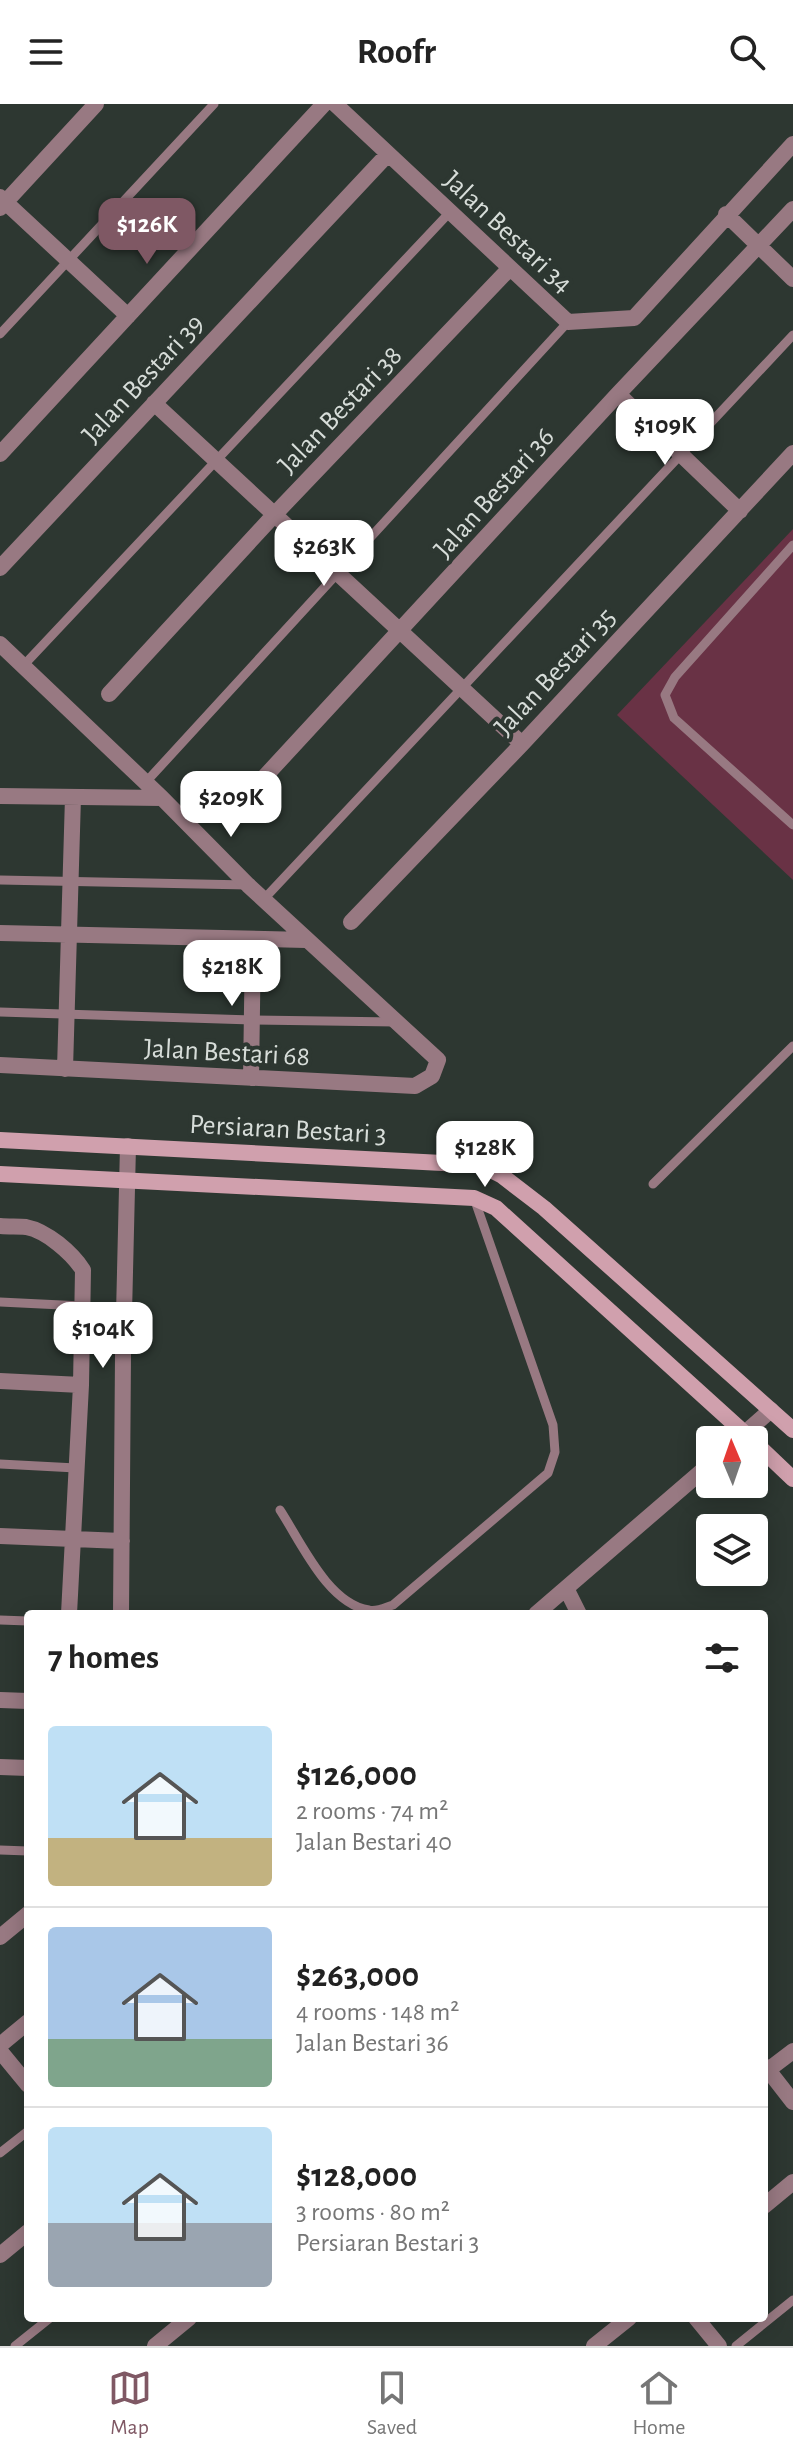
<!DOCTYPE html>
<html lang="en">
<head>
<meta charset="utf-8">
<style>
  :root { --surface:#fff; --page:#f6f6f6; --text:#222; --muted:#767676; --line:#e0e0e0; --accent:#7f5864 }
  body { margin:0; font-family:"Alegreya Sans",sans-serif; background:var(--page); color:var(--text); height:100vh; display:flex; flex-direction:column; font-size:30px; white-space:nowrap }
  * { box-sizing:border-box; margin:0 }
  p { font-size:26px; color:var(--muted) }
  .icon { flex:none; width:44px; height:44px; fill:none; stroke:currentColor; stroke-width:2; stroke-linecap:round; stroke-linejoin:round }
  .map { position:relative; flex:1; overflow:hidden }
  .side { position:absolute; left:24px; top:1506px; width:744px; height:712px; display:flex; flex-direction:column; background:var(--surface); border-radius:8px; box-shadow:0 4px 20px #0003 }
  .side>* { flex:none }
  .needle { width:52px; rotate:358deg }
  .buttons { position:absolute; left:696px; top:1322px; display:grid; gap:16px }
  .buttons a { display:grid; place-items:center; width:72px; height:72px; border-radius:8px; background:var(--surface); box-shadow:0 4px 20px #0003; font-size:40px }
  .price { position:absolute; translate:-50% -68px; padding:0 18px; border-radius:16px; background:#fff; color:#222; font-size:26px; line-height:52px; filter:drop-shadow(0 2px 4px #0008) }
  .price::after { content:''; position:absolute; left:50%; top:48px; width:24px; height:18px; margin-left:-12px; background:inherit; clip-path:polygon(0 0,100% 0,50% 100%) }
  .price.on { background:var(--accent); color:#fff }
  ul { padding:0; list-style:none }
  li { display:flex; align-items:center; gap:24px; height:200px; padding:0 24px }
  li+li { border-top:2px solid var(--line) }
  li span { display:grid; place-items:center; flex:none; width:224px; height:160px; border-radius:8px; color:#555 }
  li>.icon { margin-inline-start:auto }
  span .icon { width:96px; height:96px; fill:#fffc; stroke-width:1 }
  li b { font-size:34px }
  h2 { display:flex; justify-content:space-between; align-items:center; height:96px; padding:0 24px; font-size:34px }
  header { display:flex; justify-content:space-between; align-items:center; height:104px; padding:0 24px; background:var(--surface); font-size:36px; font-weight:700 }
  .tabs { display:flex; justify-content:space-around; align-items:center; height:112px; border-top:2px solid var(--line); background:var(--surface); font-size:22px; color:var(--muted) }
  .tabs a { display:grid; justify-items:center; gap:4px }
  .tabs .on { color:var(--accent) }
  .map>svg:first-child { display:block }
  .green { fill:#693245 }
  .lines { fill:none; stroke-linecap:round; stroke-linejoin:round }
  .lane { stroke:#987982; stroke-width:9 }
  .street { stroke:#987982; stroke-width:16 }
  .secondary { stroke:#d0a0ad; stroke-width:16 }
  .labels { text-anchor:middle; stroke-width:8; stroke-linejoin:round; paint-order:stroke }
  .street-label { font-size:28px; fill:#d7ddd9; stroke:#2d3731 }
</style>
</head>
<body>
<header><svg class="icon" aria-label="menu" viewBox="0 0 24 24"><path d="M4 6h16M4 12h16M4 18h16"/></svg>Roofr<svg class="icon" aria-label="search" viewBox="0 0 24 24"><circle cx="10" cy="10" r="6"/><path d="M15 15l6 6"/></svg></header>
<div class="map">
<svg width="793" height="2242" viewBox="0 0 793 2242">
  <rect width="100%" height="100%" fill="#2d3731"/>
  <!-- green -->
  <path class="green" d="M 793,425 L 793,776 L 617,611 Z"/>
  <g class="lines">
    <!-- lane -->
    <path class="lane" d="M 0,230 L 214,0
      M 793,441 L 675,573 L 665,591 L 674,614 L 793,721
      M 23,562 L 450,108
      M 146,678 L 568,218
      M 0,776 L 248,781
      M 264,795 L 793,231
      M 0,908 L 252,916 L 396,918
      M 653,1080 L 793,942
      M 0,1198 L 82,1202
      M 0,1360 L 76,1364
      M 280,1406 C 301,1438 328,1500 369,1506 C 377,1508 386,1503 393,1501 L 548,1369 L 555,1348 L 553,1321 L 474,1094
      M 0,1516 L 28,1517
      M 0,1746 L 28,1747
      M 0,2049 L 28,2027
      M 15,2242 L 50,2214
      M 736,2242 L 793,2196"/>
    <!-- street -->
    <path class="street" d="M 335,0 L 568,218 L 634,214 L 793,40
      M 0,93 L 128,212
      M 0,104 L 96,0
      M 726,110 L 793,175
      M 618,290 L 740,407
      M 154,299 L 522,640
      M 0,350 L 324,0
      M 0,464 L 388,50
      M 0,540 L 162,694 L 248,781 L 438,956 L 432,972 L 415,982 L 0,961
      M 109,590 L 275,410 L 510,164
      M 0,692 L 162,694
      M 233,707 L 618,290 L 793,105
      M 351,818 L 522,640 L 793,349
      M 0,829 L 306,836
      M 65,965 L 73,693
      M 251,974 L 253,835
      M 0,1122 C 9,1123 18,1122 26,1123 C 47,1127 72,1149 83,1166 L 81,1281 L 69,1510
      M 0,1277 L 81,1281
      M 737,1336 L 771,1306
      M 0,1432 L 122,1437
      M 567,1486 L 579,1510
      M 121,1510 L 123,1252 L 128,1042
      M 536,1510 L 710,1360
      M 0,1596 L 28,1597
      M 0,1663 L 28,1664
      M 0,1833 L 28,1810
      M 0,1941 L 28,1918
      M 0,1947 L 28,1981
      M 764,1962 L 768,1966 L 793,1947
      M 768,1966 L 793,1998
      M 764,2102 L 793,2078
      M 0,2151 L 28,2128
      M 696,2214 L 719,2242
      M 155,2242 L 189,2214
      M 594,2242 L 629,2214"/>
    <!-- secondary -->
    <path class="secondary" d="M 0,1036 L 481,1061 L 501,1071 L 544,1104 L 793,1326
      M 0,1070 L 474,1094 L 496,1104 L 752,1336
      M 754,1338 L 793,1375"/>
  </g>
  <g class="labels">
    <!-- street labels -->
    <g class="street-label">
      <text transform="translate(509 127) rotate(43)" y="10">Jalan Bestari 34</text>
      <text transform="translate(142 274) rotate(-47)" y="10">Jalan Bestari 39</text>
      <text transform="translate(339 305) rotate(-46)" y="10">Jalan Bestari 38</text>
      <text transform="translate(493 388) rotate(-48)" y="10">Jalan Bestari 36</text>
      <text transform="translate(554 567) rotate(-47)" y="10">Jalan Bestari 35</text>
      <text transform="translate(227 947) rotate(3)" y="10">Jalan Bestari 68</text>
      <text transform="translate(288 1024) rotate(3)" y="10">Persiaran Bestari 3</text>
    </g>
  </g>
</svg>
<div class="buttons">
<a><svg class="needle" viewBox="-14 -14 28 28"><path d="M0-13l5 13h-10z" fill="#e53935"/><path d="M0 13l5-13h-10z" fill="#767676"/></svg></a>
<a><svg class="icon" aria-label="layers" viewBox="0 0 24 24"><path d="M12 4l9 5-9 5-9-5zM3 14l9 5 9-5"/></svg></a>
</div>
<b class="price on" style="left:147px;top:162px">$126K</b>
<b class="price" style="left:665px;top:363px">$109K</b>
<b class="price" style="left:324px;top:484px">$263K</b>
<b class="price" style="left:231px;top:735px">$209K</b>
<b class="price" style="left:232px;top:904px">$218K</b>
<b class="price" style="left:485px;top:1085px">$128K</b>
<b class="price" style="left:103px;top:1266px">$104K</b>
<section class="side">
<h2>7 homes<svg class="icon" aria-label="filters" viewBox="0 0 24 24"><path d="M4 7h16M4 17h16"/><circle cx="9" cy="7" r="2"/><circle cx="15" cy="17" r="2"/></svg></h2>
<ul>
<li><span style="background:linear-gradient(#bfe0f5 70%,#c2b280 0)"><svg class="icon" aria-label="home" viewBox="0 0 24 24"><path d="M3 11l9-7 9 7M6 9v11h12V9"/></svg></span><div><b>$126,000</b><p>2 rooms · 74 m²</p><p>Jalan Bestari 40</p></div></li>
<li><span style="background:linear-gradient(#a9c7e8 70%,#7fa58c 0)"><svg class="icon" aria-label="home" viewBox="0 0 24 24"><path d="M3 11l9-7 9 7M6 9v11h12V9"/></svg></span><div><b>$263,000</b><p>4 rooms · 148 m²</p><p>Jalan Bestari 36</p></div></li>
<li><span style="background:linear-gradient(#bfe0f5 60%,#9aa5b1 0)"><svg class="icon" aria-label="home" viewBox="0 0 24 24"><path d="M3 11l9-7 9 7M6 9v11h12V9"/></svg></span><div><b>$128,000</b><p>3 rooms · 80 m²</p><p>Persiaran Bestari 3</p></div></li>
</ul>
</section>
</div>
<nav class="tabs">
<a class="on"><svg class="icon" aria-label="map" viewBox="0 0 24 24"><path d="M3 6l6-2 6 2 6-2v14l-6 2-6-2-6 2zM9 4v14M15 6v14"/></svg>Map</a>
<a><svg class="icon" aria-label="saved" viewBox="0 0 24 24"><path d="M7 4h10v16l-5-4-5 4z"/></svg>Saved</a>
<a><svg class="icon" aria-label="home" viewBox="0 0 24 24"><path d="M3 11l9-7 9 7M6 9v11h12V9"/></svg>Home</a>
</nav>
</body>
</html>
